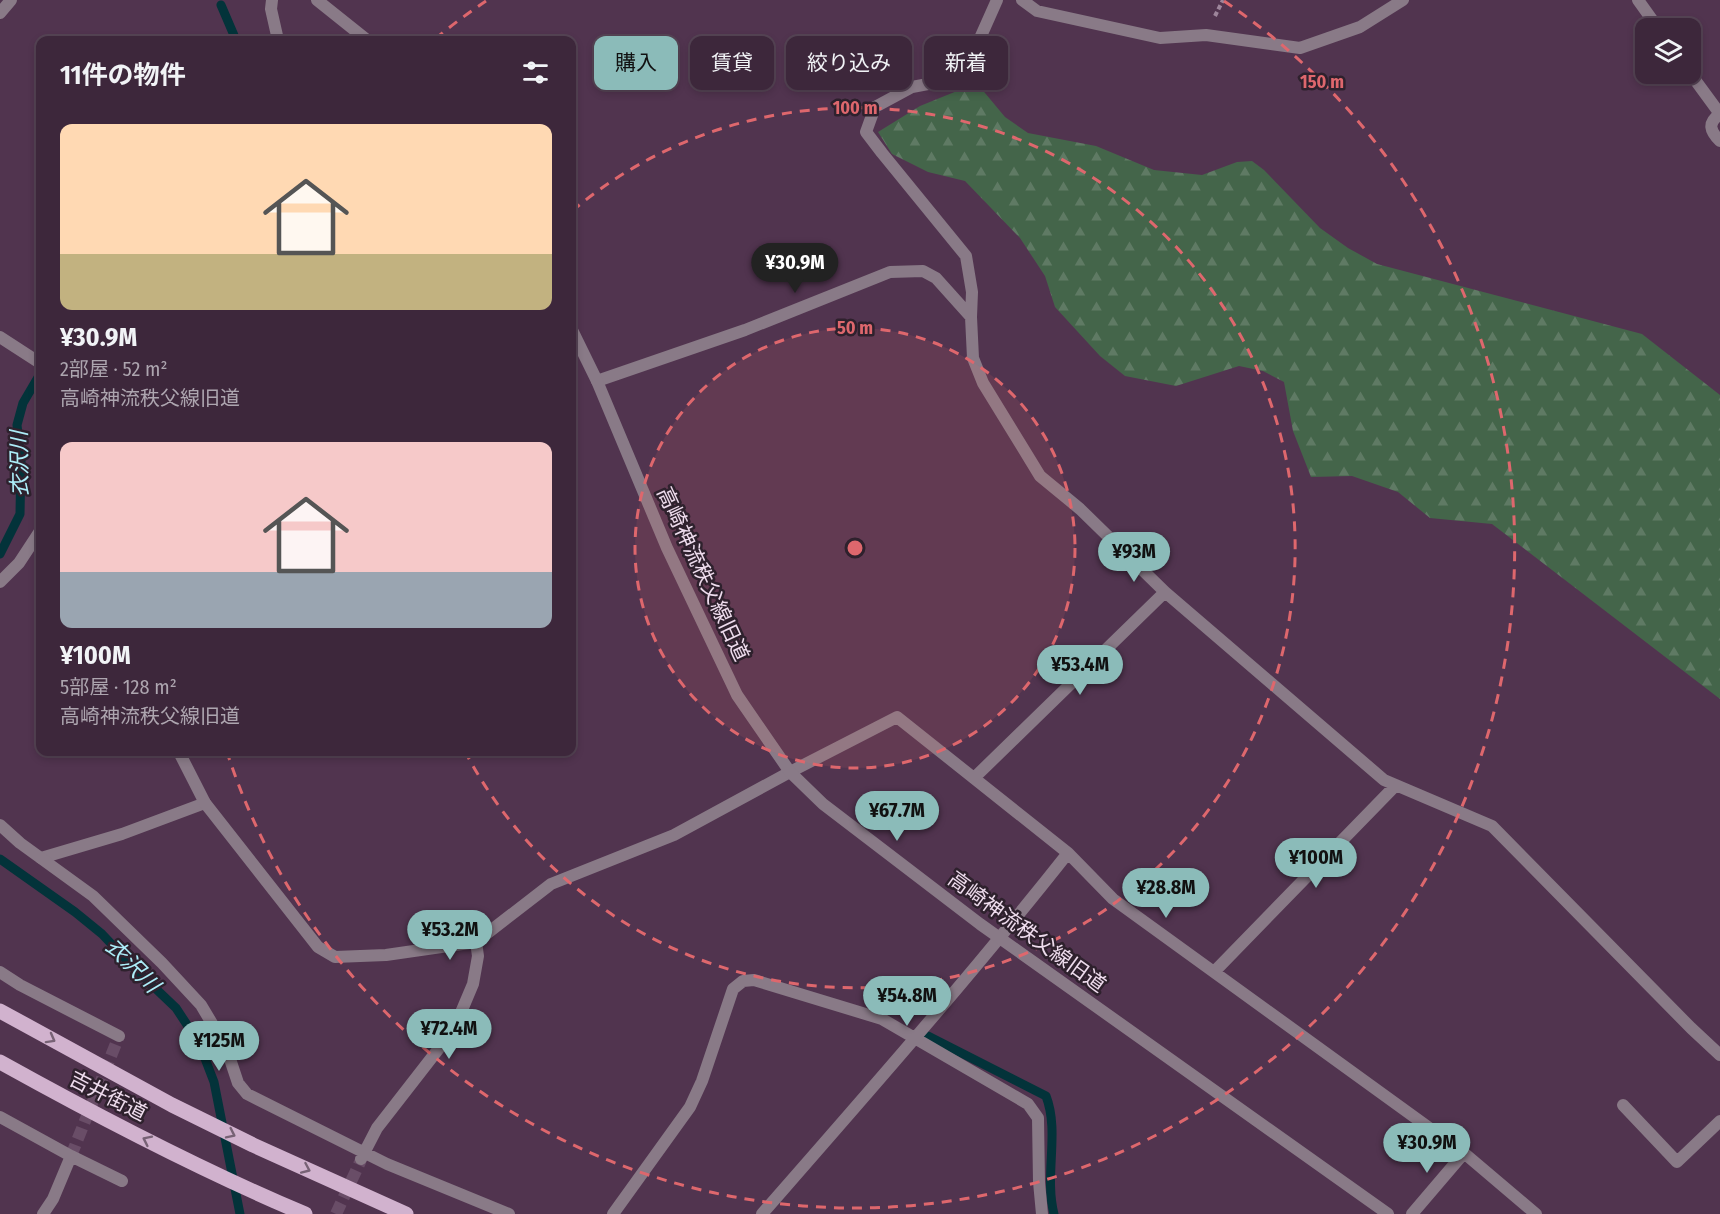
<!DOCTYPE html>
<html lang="ja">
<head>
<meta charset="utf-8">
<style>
  :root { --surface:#3d273b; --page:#442f42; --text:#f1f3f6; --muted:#ada5af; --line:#564455; --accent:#8bbbb9 }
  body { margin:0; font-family:"Fira Sans Condensed","Noto Sans JP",sans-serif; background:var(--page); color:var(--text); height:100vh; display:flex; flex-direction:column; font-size:22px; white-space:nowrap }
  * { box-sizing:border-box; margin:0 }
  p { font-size:20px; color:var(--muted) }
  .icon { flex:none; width:33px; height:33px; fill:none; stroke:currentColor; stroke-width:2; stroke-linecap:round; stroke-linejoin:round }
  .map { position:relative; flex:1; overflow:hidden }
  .drawer { position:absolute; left:36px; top:36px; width:540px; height:720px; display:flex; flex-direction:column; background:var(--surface); border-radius:12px; box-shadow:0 3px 9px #0003,0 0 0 2px var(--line) }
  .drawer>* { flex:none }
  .hud { position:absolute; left:594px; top:36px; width:570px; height:54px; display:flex; gap:12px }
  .buttons { position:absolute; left:1635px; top:18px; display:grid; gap:12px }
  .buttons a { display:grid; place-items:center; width:66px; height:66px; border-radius:12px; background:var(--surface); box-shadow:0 3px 9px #0003,0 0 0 2px var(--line); font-size:30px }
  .price { position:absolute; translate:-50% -51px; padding:0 14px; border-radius:21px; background:var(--accent); color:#111; font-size:20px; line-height:39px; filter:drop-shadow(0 2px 3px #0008) }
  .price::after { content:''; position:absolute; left:50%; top:36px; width:18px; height:14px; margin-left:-9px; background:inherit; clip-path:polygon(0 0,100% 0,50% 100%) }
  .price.on { background:#222; color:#fff }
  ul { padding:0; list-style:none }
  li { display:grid; align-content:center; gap:12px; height:318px; padding:0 24px }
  li span { display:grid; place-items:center; height:186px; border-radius:12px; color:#555 }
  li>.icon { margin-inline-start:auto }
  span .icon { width:108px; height:108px; fill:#fffc; stroke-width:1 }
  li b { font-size:26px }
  h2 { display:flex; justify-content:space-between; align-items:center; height:72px; padding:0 24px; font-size:26px }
  .chip { padding:0 21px; border-radius:12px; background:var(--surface); box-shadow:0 3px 9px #0003,0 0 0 2px var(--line); font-size:21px; line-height:54px }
  .chip.on { background:var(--accent); color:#111 }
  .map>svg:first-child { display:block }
  .forest { fill:url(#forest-firs) }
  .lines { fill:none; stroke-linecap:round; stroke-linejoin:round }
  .stream { stroke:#03333a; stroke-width:9 }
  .minor-tunnel { stroke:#694d67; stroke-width:12; stroke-dasharray:12 6; stroke-linecap:butt }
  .path { stroke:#9d859b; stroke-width:4; stroke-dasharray:4.5 3; stroke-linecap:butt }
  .service { stroke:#897a87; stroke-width:12 }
  .minor { stroke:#897a87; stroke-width:12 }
  .tertiary { stroke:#897a87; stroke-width:12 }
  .primary { stroke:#d1b2ce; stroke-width:15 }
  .oneway { stroke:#776275 }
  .ring { fill:none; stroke:#de676d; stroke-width:3; stroke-dasharray:10 8 }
  .labels { text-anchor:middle; stroke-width:5; stroke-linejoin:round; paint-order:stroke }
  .street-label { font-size:21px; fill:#eedced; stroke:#2e212d }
  .water-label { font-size:22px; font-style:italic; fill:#adeef9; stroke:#2e212d }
  .centre { fill:#de676d; stroke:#2e212d; stroke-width:3 }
  .ring-label { font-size:18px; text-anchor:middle; font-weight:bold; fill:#de676d; stroke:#2e212d; stroke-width:5; stroke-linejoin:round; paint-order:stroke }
</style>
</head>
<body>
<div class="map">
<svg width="1720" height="1214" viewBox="0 0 1720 1214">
  <defs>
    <pattern id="forest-firs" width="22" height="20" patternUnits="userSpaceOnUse" patternTransform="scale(1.5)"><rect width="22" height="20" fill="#44654a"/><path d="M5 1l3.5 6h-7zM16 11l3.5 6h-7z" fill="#5f7a64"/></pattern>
  </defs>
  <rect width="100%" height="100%" fill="#51344f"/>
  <!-- forest -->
  <path class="forest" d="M 980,87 L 1005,117 L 1028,133 L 1096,146 L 1154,170 L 1202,175 L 1237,162 L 1252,161 L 1264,170 L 1320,228 L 1348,248 L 1377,264 L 1642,334 L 1720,395 L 1720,699 L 1492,524 L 1430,518 L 1398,492 L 1352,476 L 1311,477 L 1293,431 L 1284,382 L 1263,371 L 1239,366 L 1176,386 L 1125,376 L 1100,356 L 1055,307 L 1045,276 L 1020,238 L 965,181 L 928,172 L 892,154 L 878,132 L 920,106 L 957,91 Z"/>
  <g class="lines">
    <!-- stream -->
    <path class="stream" d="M 221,5 L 236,40
      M 0,554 L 20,514 L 21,461 L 17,425 L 23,403 L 40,374
      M 0,859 L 75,912 L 102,934 L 133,967 L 176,1008 L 199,1043 L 214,1082 L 240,1214
      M 928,1036 L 1046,1096 C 1060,1132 1044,1175 1054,1214"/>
    <!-- minor-tunnel -->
    <path class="minor-tunnel" d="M 71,1156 L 119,1036
      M 336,1214 L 361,1160"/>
    <!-- path -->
    <path class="path" d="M 1215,16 L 1223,0"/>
    <!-- service -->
    <path class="service" d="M 41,858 L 122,834 L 205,803"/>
    <!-- minor -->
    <path class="minor" d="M 272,0 L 271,9 L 278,40
      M 997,0 L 969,63 L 944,81 L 912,87 L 875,107 L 866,132 L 882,153 L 966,256 L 972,292 L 971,317 L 973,358 L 983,383 L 1040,476 L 1080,509 L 1165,592 L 1384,780 L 1492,826 L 1691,1028 L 1720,1055
      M 1022,0 L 1037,11 L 1160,38 L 1206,35 L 1300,48 L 1360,27 L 1403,0
      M 1638,0 L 1658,28
      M 0,13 L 11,0
      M 1690,73 L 1720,114
      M 1720,114 C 1707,123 1710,131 1720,141
      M 0,337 L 40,363
      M 597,381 L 745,330 L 890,272 L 923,271 L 936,278 L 971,317
      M 0,582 L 19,563 L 40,531
      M 179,752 L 205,803 L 318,947 L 335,957 L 386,955 L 476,942 L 551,884 L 674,835 L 790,772 L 897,717 L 1068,853 L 1113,899 L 1464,1153 L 1536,1214
      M 974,778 L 1165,592
      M 0,825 L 20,843 L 93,896 L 162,963 L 201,1005 L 226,1047 L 238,1083 L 247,1094 L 387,1164 L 509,1214
      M 0,972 L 20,985 L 119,1036
      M 1214,972 L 1396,785
      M 1623,1105 L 1677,1162 L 1720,1121
      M 0,1117 L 71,1156 L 122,1181
      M 361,1159 L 377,1128 L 454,1029 L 473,984 L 478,956 L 476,942
      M 43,1214 L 53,1199 L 71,1156
      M 613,1214 L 690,1107 L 702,1081 L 733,989 L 743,981 L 754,980 L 882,1019 L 1028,1104 L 1038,1118 L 1039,1182 L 1042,1214
      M 762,1214 C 866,1095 970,977 1068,853
      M 1412,1214 L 1464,1153"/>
    <!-- tertiary -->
    <path class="tertiary" d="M 317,0 L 367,40
      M 572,330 L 597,381 L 667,548 L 737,695 L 790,772 L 823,804 L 980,924 L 1388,1214"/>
    <!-- primary -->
    <path class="primary" d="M 0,1011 L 172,1105 L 253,1145 L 406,1214
      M 0,1062 C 99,1117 200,1170 305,1214"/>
  </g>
  <!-- one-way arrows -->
  <defs><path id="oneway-chevron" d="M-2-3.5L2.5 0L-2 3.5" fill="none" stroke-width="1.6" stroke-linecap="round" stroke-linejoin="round" transform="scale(1.5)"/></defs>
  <g class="oneway">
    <use href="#oneway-chevron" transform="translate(51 1039) rotate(29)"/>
    <use href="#oneway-chevron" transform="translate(231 1134) rotate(26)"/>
    <use href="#oneway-chevron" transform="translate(147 1140) rotate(-154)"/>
    <use href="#oneway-chevron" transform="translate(306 1169) rotate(24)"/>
  </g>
  <!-- distance rings -->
  <circle cx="855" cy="548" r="220" fill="#de676d" fill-opacity=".12"/>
  <g class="ring">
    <circle cx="855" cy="548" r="220"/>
    <path d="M572 211A440 440 0 1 1 467 755"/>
    <path d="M435 39A660 660 0 0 1 486 1M1224 1A660 660 0 1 1 227 752"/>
  </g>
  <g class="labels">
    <!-- street labels -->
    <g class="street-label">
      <text transform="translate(703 574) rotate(65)" y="7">高崎神流秩父線旧道</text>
      <text transform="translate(1027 932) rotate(36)" y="7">高崎神流秩父線旧道</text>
      <text transform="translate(108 1096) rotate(27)" y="7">吉井街道</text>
    </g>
    <!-- water labels -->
    <g class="water-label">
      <text transform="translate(19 464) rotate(-91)" y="8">衣沢川</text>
      <text transform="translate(133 965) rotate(45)" y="8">衣沢川</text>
    </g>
  </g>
  <circle cx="855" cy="548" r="9" class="centre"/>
  <g class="ring-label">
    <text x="1322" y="88">150 m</text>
    <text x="855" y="114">100 m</text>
    <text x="855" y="334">50 m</text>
  </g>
</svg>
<div class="buttons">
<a><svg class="icon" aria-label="layers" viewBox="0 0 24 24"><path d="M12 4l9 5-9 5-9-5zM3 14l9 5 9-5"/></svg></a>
</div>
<b class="price on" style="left:795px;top:294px">¥30.9M</b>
<b class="price" style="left:1134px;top:583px">¥93M</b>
<b class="price" style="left:1080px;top:696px">¥53.4M</b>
<b class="price" style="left:897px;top:842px">¥67.7M</b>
<b class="price" style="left:1316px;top:889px">¥100M</b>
<b class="price" style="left:1166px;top:919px">¥28.8M</b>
<b class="price" style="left:450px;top:961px">¥53.2M</b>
<b class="price" style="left:907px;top:1027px">¥54.8M</b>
<b class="price" style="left:449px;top:1060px">¥72.4M</b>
<b class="price" style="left:219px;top:1072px">¥125M</b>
<b class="price" style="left:1427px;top:1174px">¥30.9M</b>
<div class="hud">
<a class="chip on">購入</a>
<a class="chip">賃貸</a>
<a class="chip">絞り込み</a>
<a class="chip">新着</a>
</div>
<section class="drawer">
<h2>11件の物件<svg class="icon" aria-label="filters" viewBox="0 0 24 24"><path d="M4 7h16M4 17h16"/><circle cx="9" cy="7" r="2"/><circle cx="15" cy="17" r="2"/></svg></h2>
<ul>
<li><span style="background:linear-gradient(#ffd9b3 70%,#c2b280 0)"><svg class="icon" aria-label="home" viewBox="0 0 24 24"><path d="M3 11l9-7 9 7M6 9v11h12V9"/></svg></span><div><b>¥30.9M</b><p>2部屋 · 52 m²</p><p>高崎神流秩父線旧道</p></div></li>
<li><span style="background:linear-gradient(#f6c9c9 70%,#9aa5b1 0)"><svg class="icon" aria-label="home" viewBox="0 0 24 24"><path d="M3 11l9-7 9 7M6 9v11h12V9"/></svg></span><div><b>¥100M</b><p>5部屋 · 128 m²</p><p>高崎神流秩父線旧道</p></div></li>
</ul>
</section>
</div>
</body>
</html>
